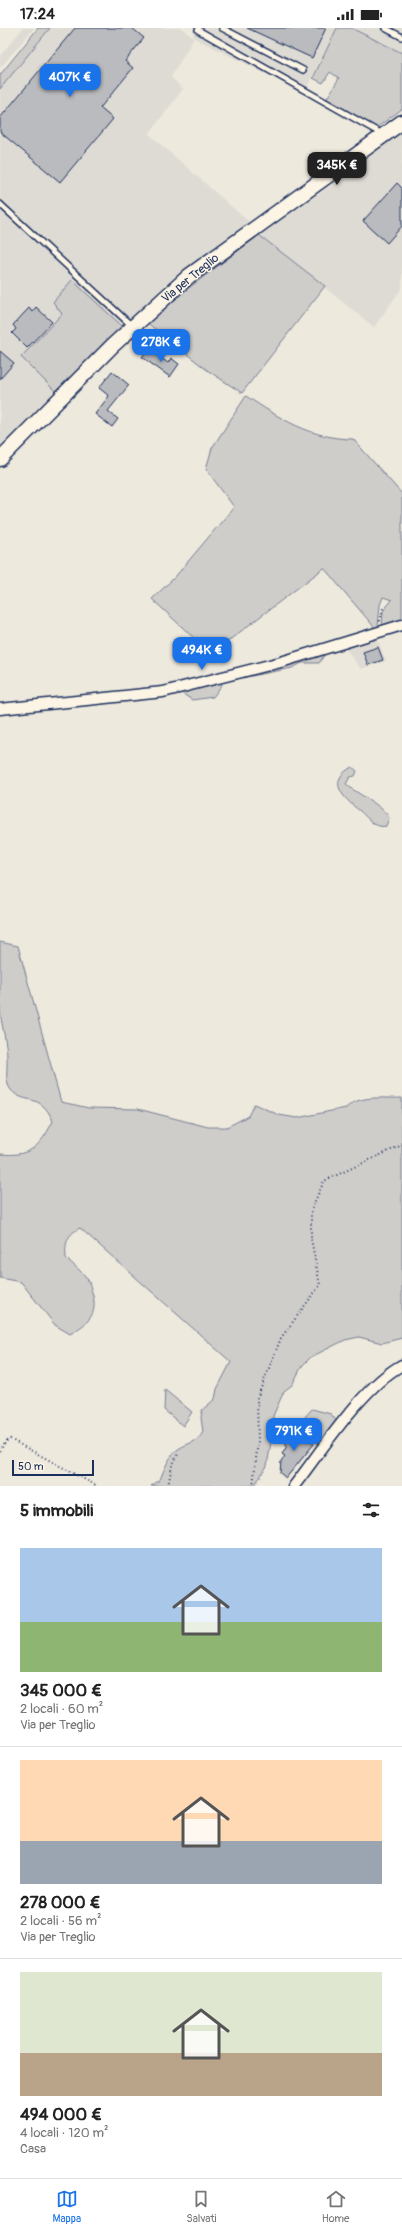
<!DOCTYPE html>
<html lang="it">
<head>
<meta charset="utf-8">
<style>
  :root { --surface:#fff; --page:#f6f6f6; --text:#222; --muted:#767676; --line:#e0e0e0; --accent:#1a73e8 }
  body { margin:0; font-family:Pangolin,sans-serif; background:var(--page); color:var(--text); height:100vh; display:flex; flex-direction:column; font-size:15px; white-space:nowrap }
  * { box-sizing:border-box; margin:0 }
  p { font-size:13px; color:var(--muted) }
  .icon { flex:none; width:22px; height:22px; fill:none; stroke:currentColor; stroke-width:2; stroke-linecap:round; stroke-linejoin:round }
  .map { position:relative; height:1458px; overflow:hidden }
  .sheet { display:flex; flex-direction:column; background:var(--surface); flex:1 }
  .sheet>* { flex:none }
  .scale { position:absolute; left:12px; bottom:10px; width:82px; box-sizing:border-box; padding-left:4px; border:2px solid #1b2f5e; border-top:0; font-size:11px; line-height:14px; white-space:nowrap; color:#1b2f5e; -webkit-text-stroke:3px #fcf5e5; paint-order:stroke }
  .price { position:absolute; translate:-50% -34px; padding:0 9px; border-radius:8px; background:var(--accent); color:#fff; font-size:13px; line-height:26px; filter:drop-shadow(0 1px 2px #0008) }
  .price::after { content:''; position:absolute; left:50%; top:24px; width:12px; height:9px; margin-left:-6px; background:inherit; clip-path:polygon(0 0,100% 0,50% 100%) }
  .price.active { background:#222; color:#fff }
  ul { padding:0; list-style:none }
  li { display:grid; align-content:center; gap:8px; height:212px; padding:0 20px }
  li+li { border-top:1px solid var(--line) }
  li span { display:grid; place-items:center; height:124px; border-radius:0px; color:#555 }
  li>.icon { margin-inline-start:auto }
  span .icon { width:72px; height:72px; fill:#fffc; stroke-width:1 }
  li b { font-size:17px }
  h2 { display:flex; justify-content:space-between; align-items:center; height:48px; padding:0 20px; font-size:17px }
  .status { display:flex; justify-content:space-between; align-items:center; height:28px; padding:0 20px; background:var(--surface); direction:ltr }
  .status svg { height:11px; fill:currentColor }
  .tab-bar { display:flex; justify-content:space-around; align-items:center; height:56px; border-top:1px solid var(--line); background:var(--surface); font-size:11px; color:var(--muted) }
  .tab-bar a { display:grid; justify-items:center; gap:2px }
  .tab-bar .active { color:var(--accent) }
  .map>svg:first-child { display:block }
  .built { fill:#dedbd4 }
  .green { fill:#cfcdca; stroke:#757e94 }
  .building { fill:#babbbe; stroke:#1b2f5e }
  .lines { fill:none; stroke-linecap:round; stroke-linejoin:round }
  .lane-casing { stroke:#1b2f5e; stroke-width:8 }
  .street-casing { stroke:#1b2f5e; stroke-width:13 }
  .secondary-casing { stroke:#1b2f5e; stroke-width:17 }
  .path { stroke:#1b2f5e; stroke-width:2; stroke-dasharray:1 3; stroke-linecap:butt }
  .lane { stroke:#fcf5e5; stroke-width:5 }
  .street { stroke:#fcf5e5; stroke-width:10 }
  .secondary { stroke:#fcf5e5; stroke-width:14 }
  .labels { text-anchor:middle; stroke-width:3; stroke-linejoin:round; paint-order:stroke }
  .street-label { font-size:12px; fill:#1b2f5e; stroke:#fcf5e5 }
</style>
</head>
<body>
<div class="status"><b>17:24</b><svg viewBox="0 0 49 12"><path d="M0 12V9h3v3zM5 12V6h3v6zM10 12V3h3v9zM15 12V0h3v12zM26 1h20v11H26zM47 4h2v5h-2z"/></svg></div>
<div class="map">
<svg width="402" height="1458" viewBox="0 0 402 1458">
  <rect width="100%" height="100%" fill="#eee9dd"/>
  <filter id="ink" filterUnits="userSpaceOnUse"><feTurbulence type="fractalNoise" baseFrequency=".025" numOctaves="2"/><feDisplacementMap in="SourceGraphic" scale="8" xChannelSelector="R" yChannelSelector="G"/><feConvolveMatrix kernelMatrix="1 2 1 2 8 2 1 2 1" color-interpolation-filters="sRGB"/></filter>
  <g filter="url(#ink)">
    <!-- built -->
    <path class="built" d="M 23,0 L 34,0 L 0,40 L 0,28 Z
      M 50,0 L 181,0 L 194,10 L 193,3 L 195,0 L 337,0 L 304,65 L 194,10 L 171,49 L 183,61 L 149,106 L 249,194 L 177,249 L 117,302 L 0,422 L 0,61 Z
      M 351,0 L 402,0 L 402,25 Z
      M 402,102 L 402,260 L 374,299 L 259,207 L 346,147 Z
      M 376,607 L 386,633 L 361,641 L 343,617 Z"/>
    <!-- green -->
    <path class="green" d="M 38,0 L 50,0 L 0,61 L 0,47 Z
      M 337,0 L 351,0 L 402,25 L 402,81 L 376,100 L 326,72 L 339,50 L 330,44 L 323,55 L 313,50 Z
      M 259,207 L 325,258 L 242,365 L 207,342 L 145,293 Z
      M 72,252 L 122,298 L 56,364 L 21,329 L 62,286 L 53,274 Z
      M 246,368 C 279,390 312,411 353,411 L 402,466 L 402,593 L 382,599 L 383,583 L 392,572 L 383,569 L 380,577 L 378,599 L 375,600 L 324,540 L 211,626 L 152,571 L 175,549 L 234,479 L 206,441 L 212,420 Z
      M 327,623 L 319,635 L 302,635 L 292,640 L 221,654 L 222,657 L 213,669 L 192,672 L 177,662 Z
      M 352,739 L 357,743 L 355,748 L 350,749 L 346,756 C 358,767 383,777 389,790 L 386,798 C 375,801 367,789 360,783 C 343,770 326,753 352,739 Z
      M 0,914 L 18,918 L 61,1074 L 89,1080 L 138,1081 L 208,1099 L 227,1099 L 248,1088 L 254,1076 L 279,1087 L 297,1090 L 346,1080 C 360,1066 384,1071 402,1070 L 402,1310 L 382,1315 L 359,1309 L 345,1312 L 311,1329 L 302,1338 L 292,1357 L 284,1363 L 273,1388 L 272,1408 L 267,1438 L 254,1458 L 151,1458 L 160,1452 C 163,1443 171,1424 180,1420 C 190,1414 197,1415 203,1404 L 201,1390 L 202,1382 L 215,1371 L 217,1361 L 231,1334 L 80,1200 C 66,1207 65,1216 66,1230 C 73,1237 83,1244 88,1252 C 90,1256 91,1261 92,1264 C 99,1287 88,1295 70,1306 L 55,1297 L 21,1254 L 0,1250 L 0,1126 C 30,1129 40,1119 53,1093 C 40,1063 25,1078 11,1062 C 4,1054 8,1040 7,1030 C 7,1013 1,997 0,981 C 0,959 0,936 0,914 Z
      M 165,1362 L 192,1384 L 183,1398 L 164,1382 Z
      M 312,1381 L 331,1386 L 337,1394 L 319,1416 L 297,1398 Z"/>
    <!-- building -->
    <path class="building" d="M 75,0 L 132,0 L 144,10 L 125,33 L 133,40 L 100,80 L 113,91 L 60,154 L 0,104 L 0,90 Z
      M 247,0 L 326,0 L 312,30 Z
      M 397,155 L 402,160 L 402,198 L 387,215 L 363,193 Z
      M 36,279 L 52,294 L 27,320 L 12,305 L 16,301 L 13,297 L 29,280 L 32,284 Z
      M 148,321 L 168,335 L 171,330 L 179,336 L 170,349 L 142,329 Z
      M 0,323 L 14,335 L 0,351 Z
      M 112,343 L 129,357 L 108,383 L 118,391 L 112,399 L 95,386 L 109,368 L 99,360 Z
      M 378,619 L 383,632 L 368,637 L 363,624 Z
      M 290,1400 L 314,1416 L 286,1450 L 280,1445 L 281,1433 L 285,1428 L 282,1426 L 286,1420 L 286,1407 Z"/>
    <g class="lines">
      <!-- lane casing -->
      <g class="lane-casing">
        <path id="lane" d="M 199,0 L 198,2 L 382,106
          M 222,0 L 303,42
          M 385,0 L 402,9
          M 0,176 L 132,298"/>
      </g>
      <!-- street casing -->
      <g class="street-casing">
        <path id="street" d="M 0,681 L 163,664 L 281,634 L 402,597
          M 294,1458 C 322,1422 363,1358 402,1337"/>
      </g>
      <!-- secondary casing -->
      <g class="secondary-casing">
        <path id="secondary" d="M 0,431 L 112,318 L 189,248 L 402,94"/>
      </g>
      <!-- path -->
      <path class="path" d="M 380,593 L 383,580
        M 0,1423 L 5,1414 L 10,1411 L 97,1458
        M 168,1458 L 172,1438 L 179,1424
        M 253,1458 L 258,1413 L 257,1370 L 281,1310 L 320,1257 L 311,1211 L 311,1182 L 324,1153 L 402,1117"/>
      <!-- lane -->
      <use href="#lane" class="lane"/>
      <!-- street -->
      <use href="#street" class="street"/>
      <!-- secondary -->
      <use href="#secondary" class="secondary"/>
    </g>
  </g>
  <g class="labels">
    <!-- street labels -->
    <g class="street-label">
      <text transform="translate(190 250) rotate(-39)" y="4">Via per Treglio</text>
    </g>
  </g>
</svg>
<div class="scale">50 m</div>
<b class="price" style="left:70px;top:70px">407K €</b>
<b class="price active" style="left:337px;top:158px">345K €</b>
<b class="price" style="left:161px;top:335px">278K €</b>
<b class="price" style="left:202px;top:643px">494K €</b>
<b class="price" style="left:294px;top:1424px">791K €</b>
</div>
<section class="sheet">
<h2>5 immobili<svg class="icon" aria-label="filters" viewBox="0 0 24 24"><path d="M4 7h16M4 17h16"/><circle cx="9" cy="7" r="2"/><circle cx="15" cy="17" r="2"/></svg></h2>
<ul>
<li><span style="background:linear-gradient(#a9c7e8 60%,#8fb573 0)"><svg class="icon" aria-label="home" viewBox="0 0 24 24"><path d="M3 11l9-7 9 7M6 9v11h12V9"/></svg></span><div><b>345 000 €</b><p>2 locali · 60 m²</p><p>Via per Treglio</p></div></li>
<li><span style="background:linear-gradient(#ffd9b3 65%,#9aa5b1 0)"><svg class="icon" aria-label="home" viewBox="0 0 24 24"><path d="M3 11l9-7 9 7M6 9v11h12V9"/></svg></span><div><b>278 000 €</b><p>2 locali · 56 m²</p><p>Via per Treglio</p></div></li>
<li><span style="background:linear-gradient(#dfe7d0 65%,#b9a48a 0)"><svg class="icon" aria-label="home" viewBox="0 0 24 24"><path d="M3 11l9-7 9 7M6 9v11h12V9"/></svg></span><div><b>494 000 €</b><p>4 locali · 120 m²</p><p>Casa</p></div></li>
</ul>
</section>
<nav class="tab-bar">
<a class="active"><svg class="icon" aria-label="map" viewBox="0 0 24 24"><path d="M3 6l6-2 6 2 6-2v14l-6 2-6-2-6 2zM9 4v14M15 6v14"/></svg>Mappa</a>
<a><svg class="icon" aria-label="saved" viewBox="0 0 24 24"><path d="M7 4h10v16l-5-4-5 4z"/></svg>Salvati</a>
<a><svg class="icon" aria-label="home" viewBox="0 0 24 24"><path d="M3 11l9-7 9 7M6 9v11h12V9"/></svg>Home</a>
</nav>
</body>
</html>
